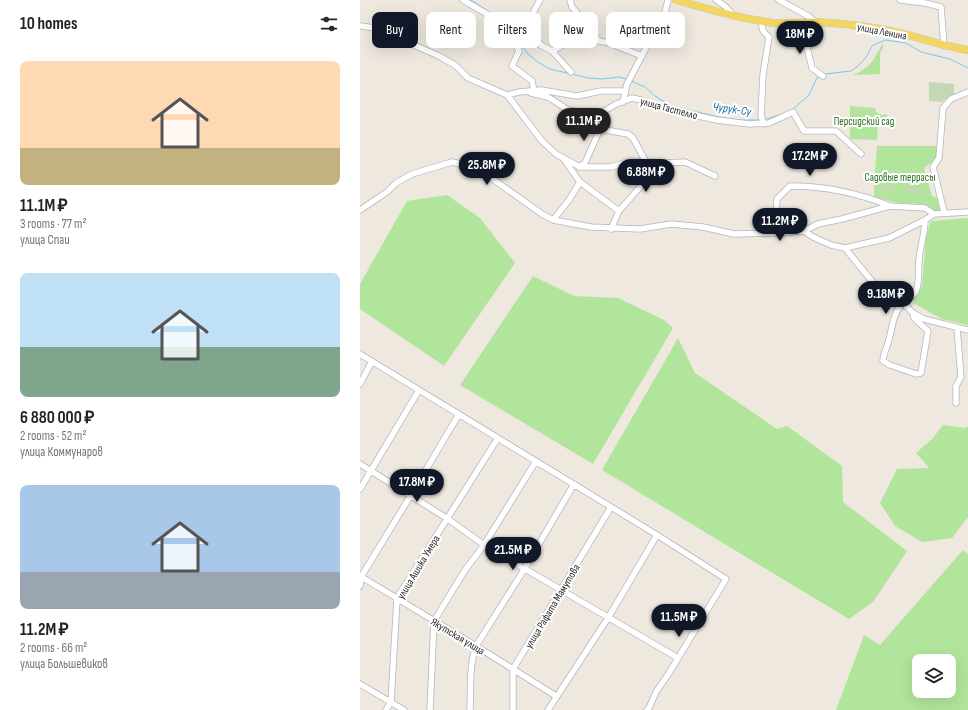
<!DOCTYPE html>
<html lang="en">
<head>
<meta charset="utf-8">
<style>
  :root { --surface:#fff; --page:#f2f2f2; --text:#222; --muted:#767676; --accent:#111827 }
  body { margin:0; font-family:"Sofia Sans Condensed",sans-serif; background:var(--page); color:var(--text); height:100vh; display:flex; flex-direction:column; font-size:15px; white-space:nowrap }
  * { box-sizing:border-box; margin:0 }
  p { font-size:13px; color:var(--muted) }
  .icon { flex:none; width:22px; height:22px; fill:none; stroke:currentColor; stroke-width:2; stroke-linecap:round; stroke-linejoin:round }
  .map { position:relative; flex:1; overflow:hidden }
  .sheet { display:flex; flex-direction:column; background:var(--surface); width:360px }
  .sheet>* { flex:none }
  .top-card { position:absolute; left:12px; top:12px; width:380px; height:36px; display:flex; gap:8px }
  .tools { position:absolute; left:552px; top:654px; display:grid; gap:8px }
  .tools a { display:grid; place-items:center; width:44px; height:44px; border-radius:8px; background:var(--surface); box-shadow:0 4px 16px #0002; font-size:20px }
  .price { position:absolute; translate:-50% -34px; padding:0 9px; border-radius:14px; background:var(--accent); color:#fff; font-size:13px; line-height:26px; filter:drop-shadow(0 1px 2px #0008) }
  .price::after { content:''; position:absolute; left:50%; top:24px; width:12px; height:9px; margin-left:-6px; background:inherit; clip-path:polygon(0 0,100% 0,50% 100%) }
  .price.current { background:#222; color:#fff }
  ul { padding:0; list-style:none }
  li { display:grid; align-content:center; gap:8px; height:212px; padding:0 20px }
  li span { display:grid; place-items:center; height:124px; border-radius:8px; color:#555 }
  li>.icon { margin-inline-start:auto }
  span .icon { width:72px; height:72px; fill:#fffc; stroke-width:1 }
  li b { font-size:17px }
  h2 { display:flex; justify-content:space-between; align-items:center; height:48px; padding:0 20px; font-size:17px }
  .pill { padding:0 14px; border-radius:8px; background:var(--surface); box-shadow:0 4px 16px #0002; font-size:14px; line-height:36px }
  .pill.current { background:var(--accent); color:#fff }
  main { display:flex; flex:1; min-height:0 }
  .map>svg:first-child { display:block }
  .green { fill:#b2e59c; fill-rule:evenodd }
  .cemetery { fill:#c5d8b6 }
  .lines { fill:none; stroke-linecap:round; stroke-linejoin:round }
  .stream { stroke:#72caf0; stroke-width:1 }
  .minor-casing { stroke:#b3b5c0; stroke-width:7 }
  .major-casing { stroke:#c8c8c8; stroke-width:8 }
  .minor { stroke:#fff; stroke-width:5.5 }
  .major { stroke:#f3d660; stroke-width:7 }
  .labels { text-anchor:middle; stroke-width:4; stroke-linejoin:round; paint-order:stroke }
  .street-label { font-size:11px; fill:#2d2d2d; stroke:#fff }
  .park-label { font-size:11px; fill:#286c1a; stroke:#fff }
  .water-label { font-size:12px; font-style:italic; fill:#0c68a2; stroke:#fff }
</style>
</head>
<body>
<main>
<section class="sheet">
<h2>10 homes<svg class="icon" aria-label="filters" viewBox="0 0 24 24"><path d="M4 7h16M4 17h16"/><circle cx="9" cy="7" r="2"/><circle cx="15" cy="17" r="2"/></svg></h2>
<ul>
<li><span style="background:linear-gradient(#ffd9b3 70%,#c2b280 0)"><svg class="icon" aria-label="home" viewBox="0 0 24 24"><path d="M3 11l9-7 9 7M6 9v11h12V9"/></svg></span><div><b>11.1M ₽</b><p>3 rooms · 77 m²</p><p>улица Спаи</p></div></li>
<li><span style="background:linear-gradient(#bfe0f5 60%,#7fa58c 0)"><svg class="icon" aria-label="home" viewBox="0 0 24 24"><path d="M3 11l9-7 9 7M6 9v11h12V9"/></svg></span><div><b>6 880 000 ₽</b><p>2 rooms · 52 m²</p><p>улица Коммунаров</p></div></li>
<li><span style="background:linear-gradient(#a9c7e8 70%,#9aa5b1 0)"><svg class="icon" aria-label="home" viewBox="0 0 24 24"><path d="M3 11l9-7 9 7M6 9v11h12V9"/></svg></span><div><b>11.2M ₽</b><p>2 rooms · 66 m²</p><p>улица Большевиков</p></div></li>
</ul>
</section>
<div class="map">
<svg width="608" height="710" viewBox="0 0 608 710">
  <rect width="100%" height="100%" fill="#eee8df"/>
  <!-- green -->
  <path class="green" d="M 523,43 L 523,48 L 520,53 L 520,74 L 493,75 C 512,67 513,60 523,43 Z
    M 490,106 L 515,108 L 516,112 L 522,115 L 527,114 L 526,124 L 518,124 L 517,140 L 490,139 Z
    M 517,146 L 577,146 L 576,159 L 564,168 L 572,196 L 577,198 L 581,207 L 580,211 L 573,211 L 562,204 L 538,203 L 514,197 L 515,171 Z
    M 87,195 L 120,218 L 155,263 L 84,366 L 0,309 L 0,284 L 47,201 Z
    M 608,218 L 608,325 L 582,319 L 553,303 L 562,286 L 566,237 L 571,221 Z
    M 173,276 L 214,296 L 258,298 L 304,320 L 313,328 L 233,464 L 100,385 Z
    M 318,338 L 335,373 L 417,429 L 427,426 L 482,466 L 483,502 L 547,551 L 513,602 L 489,619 L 242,470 Z
    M 583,425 L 605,428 L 608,426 L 608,517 L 592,538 L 562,542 L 535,526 L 520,503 L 537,469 L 569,468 L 556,453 L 572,439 Z
    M 603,550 L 608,554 L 608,710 L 476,710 L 504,635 L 520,645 ZM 559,661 L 589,661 L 589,691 L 559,691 Z"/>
  <!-- cemetery -->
  <path class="cemetery" d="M 569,82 L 594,84 L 594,94 L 582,102 L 569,101 Z
    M 520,184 L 538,187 L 537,191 L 519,189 Z
    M 546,187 L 565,189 L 564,194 L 546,192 Z"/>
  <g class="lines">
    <!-- stream -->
    <path class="stream" d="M 111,0 L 131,13
      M 152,30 L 168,54 L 178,62 L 190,69 L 228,78 L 242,79 L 259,77 L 266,79
      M 465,74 L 491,71 L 497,67 L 507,56 L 512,46 L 525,40 L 546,43 L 561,52 L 590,59 L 608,68
      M 271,81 L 285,87 L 295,96 L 311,106 L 363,118 L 380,120 L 401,120
      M 432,110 L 449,95 L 457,78 L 460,76
      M 404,120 L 422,114"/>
    <!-- minor casing -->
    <g class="minor-casing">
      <path id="minor" d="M 103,0 L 134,18 L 149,30 L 159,51 L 152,66 L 172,81 L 174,91
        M 180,0 L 170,18 L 170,27 L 175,37 L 181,45 L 192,51 L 211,72
        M 210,0 L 212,7 L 221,17 L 221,22 L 239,41 L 249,43 L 282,56
        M 356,0 L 365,6 L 374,16
        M 419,0 L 448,16 L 456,22
        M 540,0 L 565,3 L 581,7 L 584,46
        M 402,21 C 401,29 403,32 409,37 L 403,75 L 401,116 L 404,124
        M 436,23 L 445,39 L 452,68 L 463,76
        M 0,26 L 15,28 L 27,31 L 40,39 L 79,56 L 95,65 L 108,78 L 147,95 L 159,92 L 181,90 L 217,96 L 241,91 L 264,91
        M 192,51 C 209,43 212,38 221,22
        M 171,93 L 188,97 L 208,110 L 238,115
        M 147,95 L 182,141 L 196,154 L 220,167 L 251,167 L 271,161 L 304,163 L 325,162 L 355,176
        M 263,102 L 267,84 L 305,12 L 308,0
        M 238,115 L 256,104 L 272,98 L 281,100 L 292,106 L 306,109 L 357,120 L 389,124 L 409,123 L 433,112 L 444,131 L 476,131 L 501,154
        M 240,129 L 268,134 L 273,138 L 286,162
        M 203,158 L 220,182 L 259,211
        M 219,167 L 225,163 L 240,129 L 238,115
        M 0,210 L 27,192 L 36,183 L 52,174 L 92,162 L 110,166 L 127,175 L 182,214 L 193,220 L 231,227 L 280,229 L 311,224 L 343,227 L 374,234 L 415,233 L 444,231 L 458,224 L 482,219 L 530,206 L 565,208 L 574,214 L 608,212
        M 584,212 L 573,167 L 579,158 L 583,108 L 591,99 L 608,92
        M 193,220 L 209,200 L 220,182
        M 251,229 L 259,211 L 295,170 L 304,163
        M 444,231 L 453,237 L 471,245 L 485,248 L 529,238 L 565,220 L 574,214
        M 415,233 L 417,199 L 430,186 C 464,186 498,193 530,206
        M 485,248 L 515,285 L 543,303 L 553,313 L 564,319 L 608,330
        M 553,313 L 554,318 L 568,331 L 561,373 L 556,374 L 530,365 L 523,361 C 523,355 526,350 528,343 C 532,331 532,316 541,305 C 545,300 553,298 556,291 C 560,282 558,269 559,260 C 560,246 565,234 565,220
        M 0,354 L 297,535 L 366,579 L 309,673 L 296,692 L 289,708 L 287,710
        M 0,384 L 12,361
        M 596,403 L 596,386 L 601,377 L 597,328
        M 0,464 L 88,519 L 124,545 L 318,658
        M 0,489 L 59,390
        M 0,576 L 116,646 L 196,696
        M 0,586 L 1,577 L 51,495 L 99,414
        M 0,684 L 44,710
        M 26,710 L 31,702 L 37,598 L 138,438
        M 70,710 L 74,621 L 105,570 L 124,545 L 176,461
        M 110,710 C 111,689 109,665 116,646 L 165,568 L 214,484
        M 153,710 L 153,669 L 251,507
        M 188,710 L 248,618 L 297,535"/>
    </g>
    <!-- major casing -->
    <g class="major-casing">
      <path id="major" d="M 316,0 C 348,9 381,19 414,23 C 428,24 442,22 456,22 C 475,23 495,25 514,28 C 546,32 576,45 608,50"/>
    </g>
    <!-- minor -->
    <use href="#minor" class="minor"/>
    <!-- major -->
    <use href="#major" class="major"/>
  </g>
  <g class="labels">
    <!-- street labels -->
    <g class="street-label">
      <text transform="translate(522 31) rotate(11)" y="4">улица Ленина</text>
      <text transform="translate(309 108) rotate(15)" y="4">улица Гастелло</text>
      <text transform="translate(58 567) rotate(-59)" y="4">улица Ашика Умера</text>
      <text transform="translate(192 606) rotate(-59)" y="4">улица Рафата Мамутова</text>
      <text transform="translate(98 636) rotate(31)" y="4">Якутская улица</text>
    </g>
    <!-- park labels -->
    <g class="park-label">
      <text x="504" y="125">Персидский сад</text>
      <text x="540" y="181">Садовые террасы</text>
    </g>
    <!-- water labels -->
    <g class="water-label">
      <text transform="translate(372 109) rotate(8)" y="4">Чурук-Су</text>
    </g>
  </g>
</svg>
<div class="tools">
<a><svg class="icon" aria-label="layers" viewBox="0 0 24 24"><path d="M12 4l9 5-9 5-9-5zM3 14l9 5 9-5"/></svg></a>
</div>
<b class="price" style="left:440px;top:55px">18M ₽</b>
<b class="price current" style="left:224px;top:142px">11.1M ₽</b>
<b class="price" style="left:450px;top:177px">17.2M ₽</b>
<b class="price" style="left:127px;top:186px">25.8M ₽</b>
<b class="price" style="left:286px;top:193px">6.88M ₽</b>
<b class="price" style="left:420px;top:242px">11.2M ₽</b>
<b class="price" style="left:526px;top:315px">9.18M ₽</b>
<b class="price" style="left:57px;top:503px">17.8M ₽</b>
<b class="price" style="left:153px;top:571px">21.5M ₽</b>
<b class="price" style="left:319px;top:638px">11.5M ₽</b>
<div class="top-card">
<a class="pill current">Buy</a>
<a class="pill">Rent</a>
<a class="pill">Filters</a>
<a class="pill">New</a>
<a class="pill">Apartment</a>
</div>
</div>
</main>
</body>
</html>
